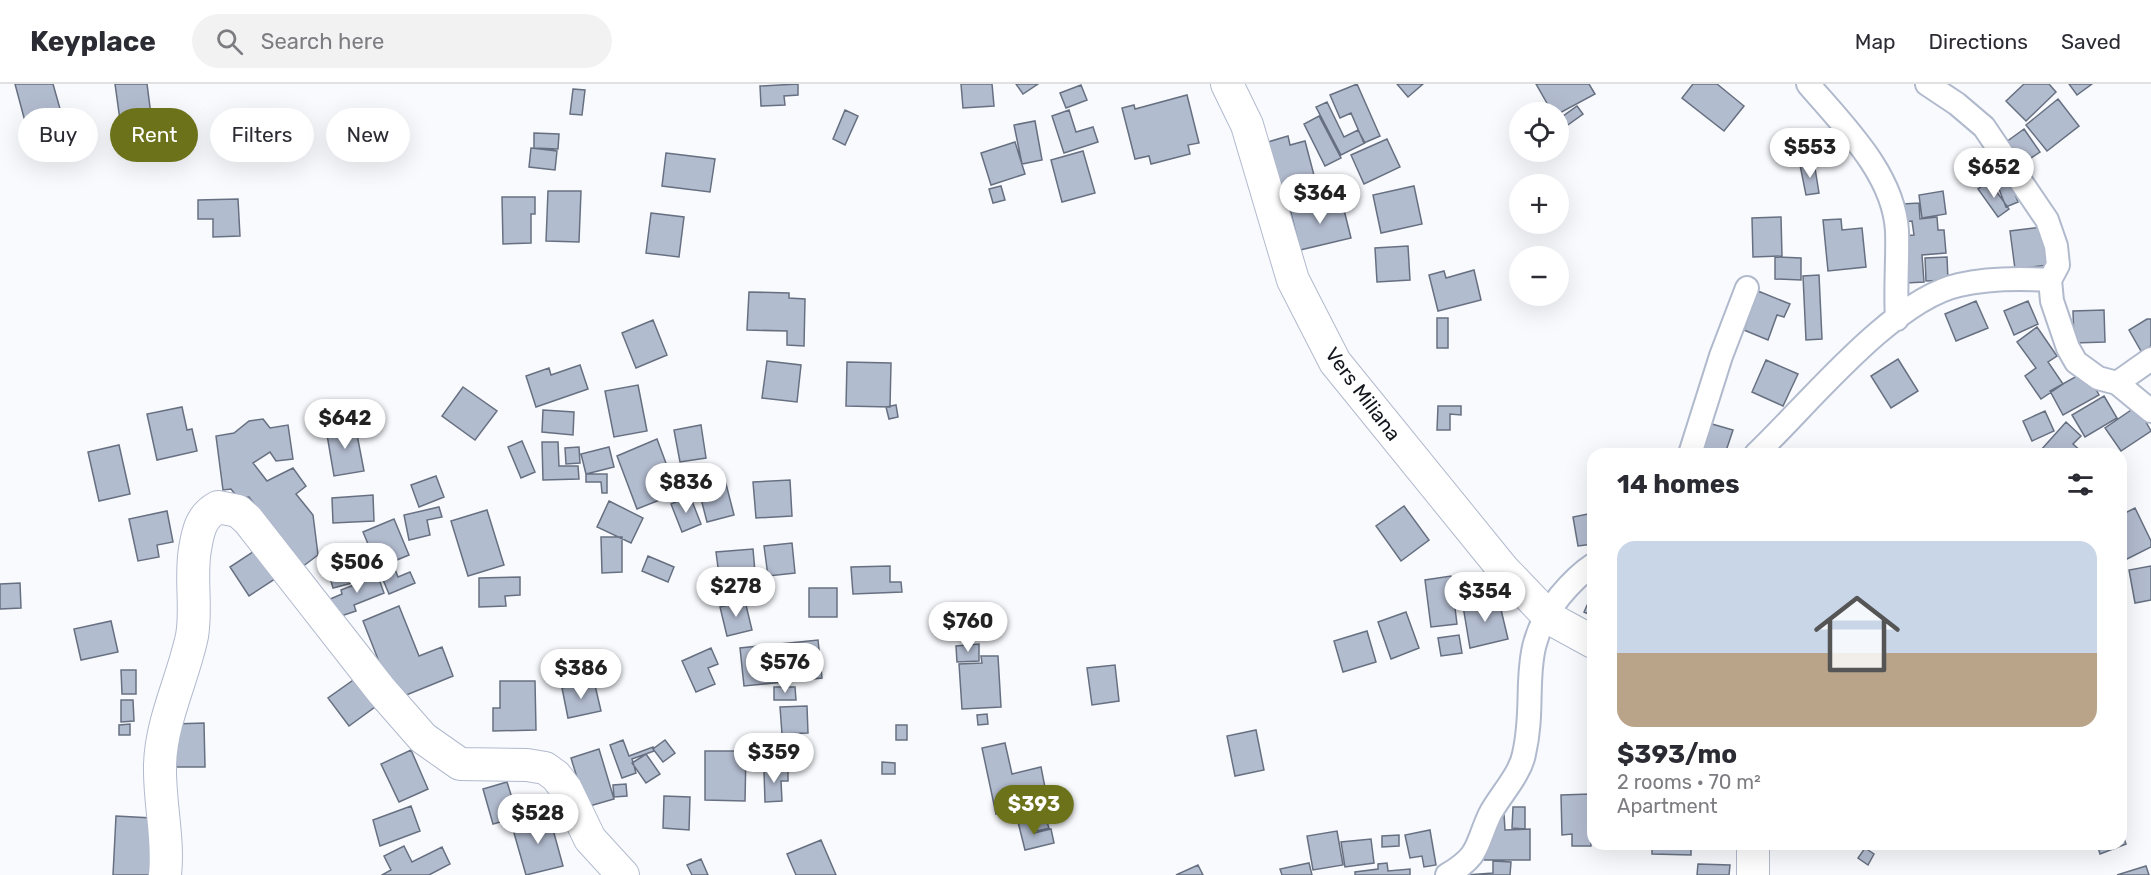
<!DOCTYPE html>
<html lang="en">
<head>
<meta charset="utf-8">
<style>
  :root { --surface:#fff; --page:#f2f2f3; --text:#2b2b33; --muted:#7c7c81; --line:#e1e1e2; --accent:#6c721a }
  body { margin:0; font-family:Rubik,sans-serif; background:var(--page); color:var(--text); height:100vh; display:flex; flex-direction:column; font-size:22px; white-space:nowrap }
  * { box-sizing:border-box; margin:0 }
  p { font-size:20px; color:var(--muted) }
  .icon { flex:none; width:33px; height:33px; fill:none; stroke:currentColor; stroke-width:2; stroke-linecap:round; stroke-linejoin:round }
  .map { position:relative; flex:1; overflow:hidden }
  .sheet { position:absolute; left:1587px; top:364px; width:540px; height:402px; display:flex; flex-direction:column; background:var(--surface); border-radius:18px; box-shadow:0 6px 24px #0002 }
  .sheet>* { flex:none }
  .hud { position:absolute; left:18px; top:24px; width:570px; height:54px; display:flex; gap:12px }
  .fabs { position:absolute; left:1509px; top:18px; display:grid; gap:12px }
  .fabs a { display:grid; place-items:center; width:60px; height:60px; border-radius:50%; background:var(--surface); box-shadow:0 6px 24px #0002; font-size:30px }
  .price { position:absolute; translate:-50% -51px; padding:0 14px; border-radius:21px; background:#fff; color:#222; font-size:20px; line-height:39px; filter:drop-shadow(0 2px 3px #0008) }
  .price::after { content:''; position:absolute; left:50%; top:36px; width:18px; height:14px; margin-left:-9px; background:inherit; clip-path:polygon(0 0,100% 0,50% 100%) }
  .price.current { background:var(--accent); color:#fff }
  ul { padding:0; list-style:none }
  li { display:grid; align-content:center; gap:12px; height:318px; padding:0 30px }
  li+li { border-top:2px solid var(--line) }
  li span { display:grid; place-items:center; height:186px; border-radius:18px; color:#555 }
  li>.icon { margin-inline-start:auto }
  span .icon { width:108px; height:108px; fill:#fffc; stroke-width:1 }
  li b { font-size:26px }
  h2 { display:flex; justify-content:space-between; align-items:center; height:72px; padding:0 30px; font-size:26px }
  .chip { padding:0 21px; border-radius:27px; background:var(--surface); box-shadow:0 6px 24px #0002; font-size:21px; line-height:54px }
  .chip.current { background:var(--accent); color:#fff }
  header { display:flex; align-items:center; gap:36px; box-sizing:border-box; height:84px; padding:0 30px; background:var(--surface); border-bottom:2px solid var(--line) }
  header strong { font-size:28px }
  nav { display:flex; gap:33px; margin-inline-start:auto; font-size:21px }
  .search { width:420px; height:54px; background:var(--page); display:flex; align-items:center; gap:15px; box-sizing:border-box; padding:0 21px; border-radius:33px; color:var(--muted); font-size:22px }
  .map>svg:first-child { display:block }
  .building { fill:#b2bccf; stroke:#677081; stroke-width:1.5 }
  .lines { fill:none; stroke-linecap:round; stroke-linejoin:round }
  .minor-casing { stroke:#b1bacd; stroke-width:26 }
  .secondary-casing { stroke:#b1bacd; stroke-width:34 }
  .minor { stroke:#fff; stroke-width:22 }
  .secondary { stroke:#fff; stroke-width:32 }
  .labels { text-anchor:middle; stroke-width:6; stroke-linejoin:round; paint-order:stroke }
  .street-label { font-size:20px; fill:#12161c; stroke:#fff }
</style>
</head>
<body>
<header>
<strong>Keyplace</strong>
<div class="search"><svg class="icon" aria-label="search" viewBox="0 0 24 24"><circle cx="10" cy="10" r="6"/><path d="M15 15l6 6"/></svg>Search here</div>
<nav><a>Map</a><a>Directions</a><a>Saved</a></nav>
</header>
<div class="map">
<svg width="2151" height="791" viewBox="0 0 2151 791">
  <rect width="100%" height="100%" fill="#f8fafe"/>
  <!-- building -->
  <path class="building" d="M 15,0 L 53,0 L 66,46 L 30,56 Z
    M 115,0 L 147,0 L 151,31 L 120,36 Z
    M 798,0 L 798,11 L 784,12 L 785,21 L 761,22 L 760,2 Z
    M 961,0 L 992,0 L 994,22 L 963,24 Z
    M 1016,0 L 1038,0 L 1023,10 Z
    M 1357,0 L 1380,52 L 1364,59 L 1351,29 L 1340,34 L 1330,11 Z
    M 1397,0 L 1423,0 L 1408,13 Z
    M 1536,0 L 1589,0 L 1595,10 L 1558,30 L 1552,28 Z
    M 1693,0 L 1717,0 L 1744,22 L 1724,47 L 1682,14 Z
    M 2024,0 L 2049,0 L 2056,8 L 2026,37 L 2006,17 Z
    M 2069,0 L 2092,0 L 2077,11 Z
    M 1081,1 L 1087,16 L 1066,24 L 1060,9 Z
    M 573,5 L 585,6 L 582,31 L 570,30 Z
    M 1187,11 L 1199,59 L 1188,61 L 1190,70 L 1151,80 L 1149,72 L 1135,75 L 1122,24 L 1134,21 L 1135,25 Z
    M 2058,15 L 2079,42 L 2047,67 L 2026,41 Z
    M 1327,18 L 1344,53 L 1358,46 L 1365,59 L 1341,71 L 1316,23 Z
    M 1577,22 L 1583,30 L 1565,43 L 1559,35 Z
    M 845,26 L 858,32 L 845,61 L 833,55 Z
    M 1069,26 L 1076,48 L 1093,43 L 1098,58 L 1064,69 L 1052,32 Z
    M 1319,32 L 1341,74 L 1325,82 L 1304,40 Z
    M 1035,37 L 1042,76 L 1022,80 L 1014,41 Z
    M 73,38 L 85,38 L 86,48 L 74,48 Z
    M 2024,45 L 2040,68 L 2013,86 L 1998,64 Z
    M 534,49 L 559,50 L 558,65 L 534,64 Z
    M 1288,52 L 1290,61 L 1305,57 L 1315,95 L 1280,104 L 1268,58 Z
    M 1387,55 L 1400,83 L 1364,100 L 1351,71 Z
    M 1015,58 L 1025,90 L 991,101 L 981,69 Z
    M 531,64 L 557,67 L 555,86 L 529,83 Z
    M 1083,67 L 1095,109 L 1062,118 L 1051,76 Z
    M 666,69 L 715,75 L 710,108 L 662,102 Z
    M 1814,78 L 1819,109 L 1806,111 L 1800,81 Z
    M 2007,90 L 2018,118 L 2006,123 L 1995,95 Z
    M 1989,97 L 2009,125 L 1998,133 L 1978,105 Z
    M 1001,102 L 1005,116 L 993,119 L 989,105 Z
    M 1414,102 L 1422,140 L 1381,149 L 1373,111 Z
    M 548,107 L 581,107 L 579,158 L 546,157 Z
    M 1943,107 L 1946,130 L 1922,134 L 1919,111 Z
    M 502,113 L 535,113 L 535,130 L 531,130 L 531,159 L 503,160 Z
    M 238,115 L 240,152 L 213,153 L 213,135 L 198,135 L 198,116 Z
    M 1321,118 L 1322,122 L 1342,118 L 1351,154 L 1300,166 L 1290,125 Z
    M 1919,119 L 1920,135 L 1937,133 L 1938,146 L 1944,146 L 1946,169 L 1922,171 L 1924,198 L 1906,199 L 1902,152 L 1914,151 L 1912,137 L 1904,138 L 1903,120 Z
    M 651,129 L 684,133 L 679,173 L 646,169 Z
    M 1781,133 L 1782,172 L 1753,173 L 1752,134 Z
    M 1841,135 L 1842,146 L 1862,144 L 1866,183 L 1828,187 L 1823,136 Z
    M 2043,143 L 2048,181 L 2015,185 L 2010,147 Z
    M 1408,162 L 1410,196 L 1377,198 L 1375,164 Z
    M 1775,173 L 1801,174 L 1801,196 L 1775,195 Z
    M 1947,173 L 1948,196 L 1926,197 L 1925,174 Z
    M 1474,186 L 1481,216 L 1438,227 L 1429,191 L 1444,187 L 1446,194 Z
    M 1819,191 L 1822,255 L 1806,256 L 1803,192 Z
    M 1758,207 L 1790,220 L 1784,233 L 1777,231 L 1768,256 L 1744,246 Z
    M 749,208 L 789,209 L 789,214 L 805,215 L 804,262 L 787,261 L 787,247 L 747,246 Z
    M 1976,217 L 1988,244 L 1956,257 L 1945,230 Z
    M 2028,217 L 2038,240 L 2014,251 L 2004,227 Z
    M 2104,226 L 2105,258 L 2074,259 L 2073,227 Z
    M 1437,234 L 1448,234 L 1448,264 L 1437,264 Z
    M 2147,235 L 2151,235 L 2151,262 L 2141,267 L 2129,246 Z
    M 653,236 L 667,271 L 636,284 L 622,249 Z
    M 2037,243 L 2057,272 L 2048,278 L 2063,300 L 2041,315 L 2025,292 L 2036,284 L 2017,258 Z
    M 1898,275 L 1918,307 L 1891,324 L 1871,292 Z
    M 1766,276 L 1798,290 L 1783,322 L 1752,308 Z
    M 767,277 L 801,281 L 797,318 L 762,314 Z
    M 847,278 L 891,279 L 890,323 L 846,322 Z
    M 580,281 L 588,305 L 536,323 L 526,292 L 549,284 L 551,291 Z
    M 2086,287 L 2099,311 L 2063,331 L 2050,307 Z
    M 638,301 L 647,347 L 614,353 L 605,307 Z
    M 463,303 L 497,327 L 475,356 L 442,332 Z
    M 2104,312 L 2117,334 L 2085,353 L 2072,331 Z
    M 896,321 L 898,333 L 889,335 L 886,323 Z
    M 1438,322 L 1461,322 L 1461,331 L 1450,330 L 1450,346 L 1437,346 Z
    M 2137,322 L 2151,347 L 2121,367 L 2105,344 Z
    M 182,323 L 187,346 L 192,345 L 197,367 L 157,376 L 147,330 Z
    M 543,326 L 574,328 L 573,351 L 542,348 Z
    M 2045,327 L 2054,347 L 2032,357 L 2023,337 Z
    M 263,335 L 270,344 L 288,341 L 293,375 L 276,377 L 270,368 L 253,379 L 267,397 L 293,384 L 306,402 L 296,410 L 313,431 L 318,471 L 302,483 L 249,413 L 238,414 L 231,405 L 223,406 L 216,352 L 234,349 L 249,337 Z
    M 1705,338 L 1733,346 L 1725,370 L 1696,370 Z
    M 2066,338 L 2081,352 L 2073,360 L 2084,370 L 2045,370 L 2041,366 Z
    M 355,340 L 364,387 L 334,392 L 326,345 Z
    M 701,341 L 706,374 L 680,378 L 674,346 Z
    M 657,355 L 677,409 L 637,425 L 617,372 Z
    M 522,357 L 535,388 L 521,394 L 508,363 Z
    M 542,358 L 558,358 L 559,382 L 578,382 L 579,395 L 543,396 Z
    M 119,361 L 130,410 L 99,417 L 88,368 Z
    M 579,363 L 580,379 L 566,380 L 565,364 Z
    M 609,363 L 614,383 L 586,390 L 581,370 Z
    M 586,390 L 607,390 L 607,409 L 602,409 L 601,398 L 586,398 Z
    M 436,392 L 444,413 L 419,423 L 411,401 Z
    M 725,396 L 734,431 L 707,438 L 698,403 Z
    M 790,396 L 792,432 L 756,434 L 753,398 Z
    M 373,411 L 374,437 L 333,439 L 332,414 Z
    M 690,412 L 701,440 L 682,448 L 671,420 Z
    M 609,417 L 643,434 L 631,459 L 597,443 Z
    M 1404,422 L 1429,456 L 1401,477 L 1376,442 Z
    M 439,423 L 442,433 L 427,436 L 430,451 L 409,456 L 404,431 Z
    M 2135,424 L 2151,457 L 2151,463 L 2123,477 L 2121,431 Z
    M 487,426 L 504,481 L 468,492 L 451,437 Z
    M 167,427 L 173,458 L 157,461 L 159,473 L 138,477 L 129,435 Z
    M 1593,429 L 1593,460 L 1578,462 L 1573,433 Z
    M 394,435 L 409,471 L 392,478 L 398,493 L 410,488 L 415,499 L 389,510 L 363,448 Z
    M 601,453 L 622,453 L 622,488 L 602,489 Z
    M 792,459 L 795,489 L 768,492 L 764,462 Z
    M 262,462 L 281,491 L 249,512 L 230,483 Z
    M 753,465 L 755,488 L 719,491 L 716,468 Z
    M 364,469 L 368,486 L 354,489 L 356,498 L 333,504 L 326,479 Z
    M 648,472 L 674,483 L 668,498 L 642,487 Z
    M 890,482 L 890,498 L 901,498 L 902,508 L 853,510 L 851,483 Z
    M 2151,482 L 2151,516 L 2135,519 L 2129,486 Z
    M 375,484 L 384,509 L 354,521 L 356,527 L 335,534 L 328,516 L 342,510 L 341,506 L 359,499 L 356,491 Z
    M 1451,492 L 1457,540 L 1431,543 L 1425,496 Z
    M 520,493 L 520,511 L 505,512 L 506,522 L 479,523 L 479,494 Z
    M 20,499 L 21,524 L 0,525 L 0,500 Z
    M 809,504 L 837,504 L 837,533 L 809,533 Z
    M 1593,508 L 1593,532 L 1584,528 Z
    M 1498,513 L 1508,555 L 1470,564 L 1463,522 Z
    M 745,517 L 752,546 L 727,552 L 720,523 Z
    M 399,522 L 419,572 L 442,563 L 453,592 L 394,616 L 363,537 Z
    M 1406,528 L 1419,564 L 1391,575 L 1378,538 Z
    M 111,537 L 118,568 L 81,576 L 74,545 Z
    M 1367,547 L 1376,578 L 1343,588 L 1334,557 Z
    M 1459,551 L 1462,569 L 1441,572 L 1438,554 Z
    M 818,556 L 822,594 L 744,602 L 740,564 Z
    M 979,560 L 979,577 L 957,578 L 956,562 Z
    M 711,564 L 718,580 L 708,584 L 715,600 L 696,608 L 682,577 Z
    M 981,572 L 998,572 L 1001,623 L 962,625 L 959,580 L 982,579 Z
    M 1115,581 L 1119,617 L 1092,621 L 1087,584 Z
    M 121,586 L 136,586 L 136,610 L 122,610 Z
    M 359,592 L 379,620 L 349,642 L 328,614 Z
    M 500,597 L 535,597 L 536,646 L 493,647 L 493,624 L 500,624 Z
    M 594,597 L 601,627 L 568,634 L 562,604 Z
    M 774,603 L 795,603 L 796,616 L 774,616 Z
    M 121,616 L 133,616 L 134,637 L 121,638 Z
    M 807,622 L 808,649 L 782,650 L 780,623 Z
    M 987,630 L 988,640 L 978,641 L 977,631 Z
    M 204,639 L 205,683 L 175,683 L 174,640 Z
    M 130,640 L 130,651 L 119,651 L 119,641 Z
    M 896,641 L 907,641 L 907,656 L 896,656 Z
    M 1256,646 L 1264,686 L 1235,692 L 1227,652 Z
    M 623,656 L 629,672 L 653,663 L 654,667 L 632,675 L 636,689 L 622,694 L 610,661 Z
    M 665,656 L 675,669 L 663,678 L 653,665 Z
    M 1005,659 L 1012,690 L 1041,683 L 1048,719 L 996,730 L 982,664 Z
    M 599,665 L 614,715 L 586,723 L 571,674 Z
    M 411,666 L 428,705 L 399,718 L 381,680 Z
    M 705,667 L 746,667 L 745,717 L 705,716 Z
    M 646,670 L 660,690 L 646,699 L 632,679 Z
    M 882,678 L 895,679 L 895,690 L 882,690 Z
    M 788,685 L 788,697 L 781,697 L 782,717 L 765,718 L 764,686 Z
    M 507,698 L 518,733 L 493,740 L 483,705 Z
    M 626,700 L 627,712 L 614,713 L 613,701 Z
    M 1590,710 L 1591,762 L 1572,762 L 1572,750 L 1562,751 L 1561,711 Z
    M 664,712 L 690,713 L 689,746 L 663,744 Z
    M 411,722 L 420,747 L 380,762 L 373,736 Z
    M 1513,723 L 1525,723 L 1525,745 L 1512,744 Z
    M 1504,730 L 1505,746 L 1530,745 L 1530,776 L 1484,776 L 1483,731 Z
    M 549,731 L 563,782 L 526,791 L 512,742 Z
    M 116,732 L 152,734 L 150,791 L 113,791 Z
    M 1030,735 L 1034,749 L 1051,745 L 1054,759 L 1025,766 L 1018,738 Z
    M 1046,735 L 1049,744 L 1037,747 L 1035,738 Z
    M 1430,746 L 1436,781 L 1424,783 L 1422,772 L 1410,774 L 1405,751 Z
    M 2121,746 L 2126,760 L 2100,770 L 2097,760 L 2121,760 Z
    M 1337,747 L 1343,781 L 1313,786 L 1307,752 Z
    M 1399,751 L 1399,762 L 1382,763 L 1382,752 Z
    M 1371,755 L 1374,779 L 1345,783 L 1341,758 Z
    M 821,756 L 836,791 L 796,791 L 787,770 Z
    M 1652,760 L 1691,760 L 1691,771 L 1652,770 Z
    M 404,762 L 412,778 L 442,763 L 450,780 L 429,791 L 382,791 L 391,786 L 384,772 Z
    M 1865,764 L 1874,770 L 1868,781 L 1858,774 Z
    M 701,775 L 708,791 L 692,791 L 687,781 Z
    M 1493,777 L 1511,778 L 1510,791 L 1466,791 L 1493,789 Z
    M 1309,779 L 1312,791 L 1282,791 L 1280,785 Z
    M 1387,779 L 1388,787 L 1410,785 L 1410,791 L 1355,791 L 1355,788 L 1378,785 L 1378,780 Z
    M 1698,780 L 1730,781 L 1729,791 L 1697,791 Z
    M 1198,781 L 1203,791 L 1176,791 Z
    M 2146,782 L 2149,791 L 2117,791 Z"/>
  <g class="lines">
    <!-- minor casing -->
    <g class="minor-casing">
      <path id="minor" d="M 1808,0 C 1843,41 1894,90 1897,147 C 1898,176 1895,205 1897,235
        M 1927,0 L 1957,20 L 1984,43 L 2047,136 L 2056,162 L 2058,181 L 2050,196 L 2052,217 L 2068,264 L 2076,278 L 2098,294 L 2117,299 L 2151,275
        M 2117,299 L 2151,327
        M 1690,370 L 1721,272 L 1747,204
        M 1756,370 C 1806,323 1891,216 1959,201 C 1989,194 2019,194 2050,196
        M 1447,791 C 1481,771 1475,762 1490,730 C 1500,711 1520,691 1524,670 C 1538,610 1515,567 1560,512 C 1570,500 1579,490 1593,481"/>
    </g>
    <!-- secondary casing -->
    <g class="secondary-casing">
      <path id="secondary" d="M 1227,0 L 1247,41 L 1293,196 L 1335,278 L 1503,485 L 1551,535 L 1593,558
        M 1753,760 L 1753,791
        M 165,791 C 169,754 159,718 160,681 C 161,637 183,595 192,552 C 197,524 190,494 195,465 C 198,447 201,432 218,423 L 238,427 L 248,436 L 381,606 L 423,654 L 460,680 L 527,681 L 545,684 L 556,692 L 566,705 L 590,755 L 623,791"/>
    </g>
    <!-- minor -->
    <use href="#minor" class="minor"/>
    <!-- secondary -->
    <use href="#secondary" class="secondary"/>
  </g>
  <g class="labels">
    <!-- street labels -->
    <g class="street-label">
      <text transform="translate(1363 310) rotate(53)" y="7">Vers Miliana</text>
    </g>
  </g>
</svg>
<div class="fabs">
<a><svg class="icon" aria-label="locate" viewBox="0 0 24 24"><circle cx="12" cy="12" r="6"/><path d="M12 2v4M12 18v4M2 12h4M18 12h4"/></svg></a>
<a>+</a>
<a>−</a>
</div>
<b class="price" style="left:1810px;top:95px">$553</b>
<b class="price" style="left:1994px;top:115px">$652</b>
<b class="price" style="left:1320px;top:141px">$364</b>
<b class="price" style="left:345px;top:366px">$642</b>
<b class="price" style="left:686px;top:430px">$836</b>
<b class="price" style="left:357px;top:510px">$506</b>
<b class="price" style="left:736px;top:534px">$278</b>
<b class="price" style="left:1485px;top:539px">$354</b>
<b class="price" style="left:968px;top:569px">$760</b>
<b class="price" style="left:785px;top:610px">$576</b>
<b class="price" style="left:581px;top:616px">$386</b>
<b class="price" style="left:774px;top:700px">$359</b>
<b class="price current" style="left:1034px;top:752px">$393</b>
<b class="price" style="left:538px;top:761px">$528</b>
<div class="hud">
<a class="chip">Buy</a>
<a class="chip current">Rent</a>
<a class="chip">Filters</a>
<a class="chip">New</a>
</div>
<section class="sheet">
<h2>14 homes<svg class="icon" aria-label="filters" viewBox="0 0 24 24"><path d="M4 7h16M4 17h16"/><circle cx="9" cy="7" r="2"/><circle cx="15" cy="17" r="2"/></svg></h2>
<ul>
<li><span style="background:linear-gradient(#c9d6e8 60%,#b9a48a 0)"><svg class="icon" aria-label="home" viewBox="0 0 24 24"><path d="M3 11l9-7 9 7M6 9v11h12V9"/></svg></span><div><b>$393/mo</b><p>2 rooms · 70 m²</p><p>Apartment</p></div></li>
</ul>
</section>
</div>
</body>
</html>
